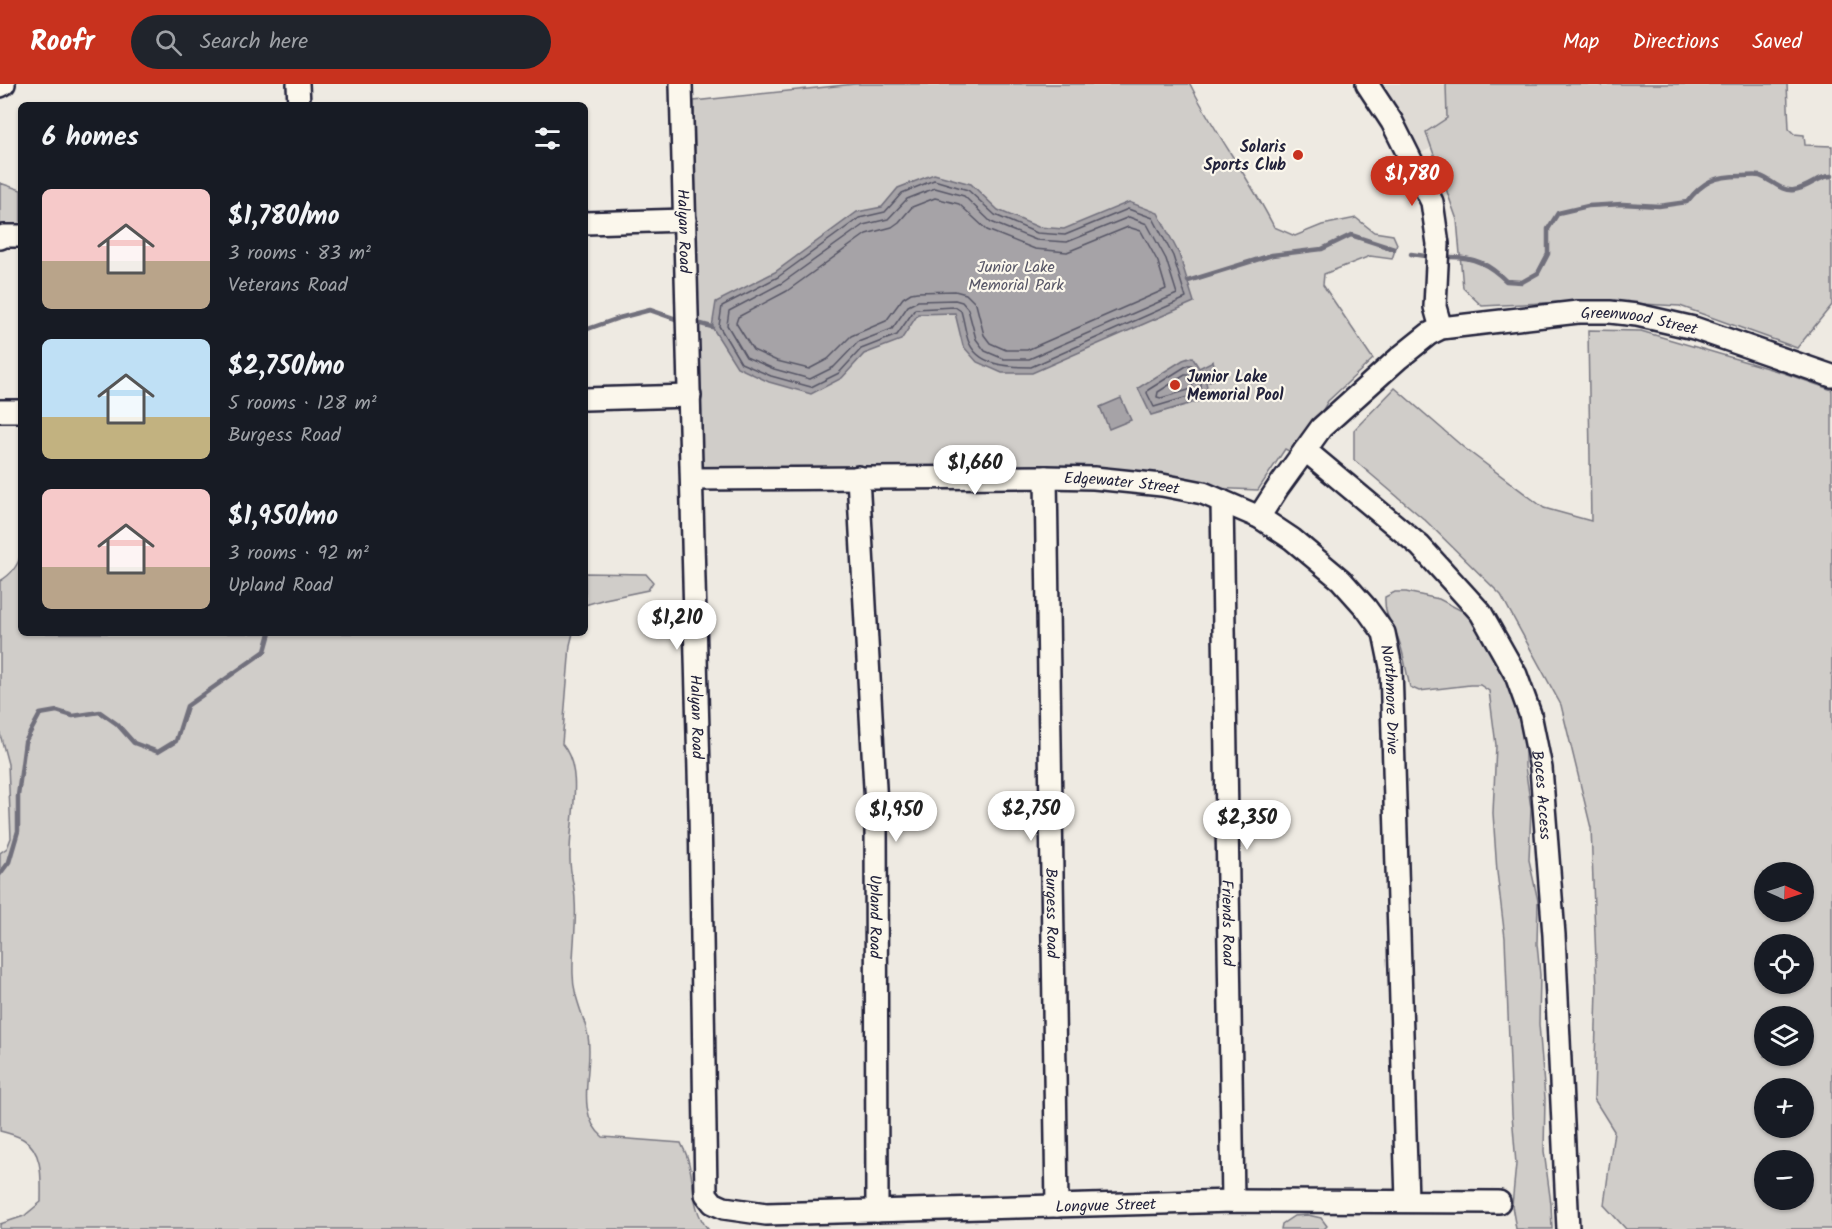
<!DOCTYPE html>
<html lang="en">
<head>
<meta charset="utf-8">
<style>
  :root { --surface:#171b24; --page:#20242c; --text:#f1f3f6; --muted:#9ea1a6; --accent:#c8321e }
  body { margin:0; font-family:Kalam,sans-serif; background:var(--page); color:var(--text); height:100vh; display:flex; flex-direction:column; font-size:22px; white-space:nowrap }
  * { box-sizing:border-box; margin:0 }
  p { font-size:20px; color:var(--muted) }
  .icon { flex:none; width:33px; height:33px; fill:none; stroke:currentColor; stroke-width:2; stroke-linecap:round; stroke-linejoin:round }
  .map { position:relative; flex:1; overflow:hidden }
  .drawer { position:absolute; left:18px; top:18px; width:570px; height:534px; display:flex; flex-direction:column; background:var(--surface); border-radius:9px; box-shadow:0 2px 4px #0004 }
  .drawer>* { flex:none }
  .needle { width:39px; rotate:93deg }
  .tools { position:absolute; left:1754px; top:778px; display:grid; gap:12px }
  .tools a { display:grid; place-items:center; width:60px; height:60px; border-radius:50%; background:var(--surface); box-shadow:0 2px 4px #0004; font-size:30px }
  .price { position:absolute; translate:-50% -51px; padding:0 14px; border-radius:21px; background:#fff; color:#222; font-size:20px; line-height:39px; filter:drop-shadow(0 2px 3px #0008) }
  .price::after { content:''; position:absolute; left:50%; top:36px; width:18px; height:14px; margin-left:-9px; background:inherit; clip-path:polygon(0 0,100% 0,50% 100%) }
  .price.current { background:var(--accent); color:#fff }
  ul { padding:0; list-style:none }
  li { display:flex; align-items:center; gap:18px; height:150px; padding:0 24px }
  li span { display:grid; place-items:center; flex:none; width:168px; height:120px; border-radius:9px; color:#555 }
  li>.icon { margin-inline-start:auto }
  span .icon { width:72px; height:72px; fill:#fffc; stroke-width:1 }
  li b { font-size:26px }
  h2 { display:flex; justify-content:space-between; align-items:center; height:72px; padding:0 24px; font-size:26px }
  header { display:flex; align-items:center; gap:36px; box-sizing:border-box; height:84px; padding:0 30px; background:var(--accent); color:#fff }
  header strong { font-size:28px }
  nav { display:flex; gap:33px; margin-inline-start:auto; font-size:21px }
  .search { width:420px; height:54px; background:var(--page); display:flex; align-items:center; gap:15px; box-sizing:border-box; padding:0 21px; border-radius:33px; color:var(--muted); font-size:22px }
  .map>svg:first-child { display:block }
  .built { fill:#dfdbd5 }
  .green { fill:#d0cdc9; stroke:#797882; stroke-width:1.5; fill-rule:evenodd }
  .water { fill:#a6a3a7; stroke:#716f7c; stroke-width:1.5 }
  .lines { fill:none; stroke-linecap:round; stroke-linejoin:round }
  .shore { stroke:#575666; stroke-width:1.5 }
  .stream { stroke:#716f7c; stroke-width:4.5 }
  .minor-casing { stroke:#22223b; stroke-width:26 }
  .minor { stroke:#fbf7ec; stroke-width:21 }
  .poi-dot { fill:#c8321e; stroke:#fbf7ec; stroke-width:2 }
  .labels { text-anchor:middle; stroke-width:4.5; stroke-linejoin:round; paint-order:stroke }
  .poi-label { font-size:16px; font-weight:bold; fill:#22223b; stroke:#fbf7ec; text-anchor:end }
  .street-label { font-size:16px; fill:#22223b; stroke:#fbf7ec }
  .park-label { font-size:16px; fill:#565566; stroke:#fbf7ec }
</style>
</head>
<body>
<header>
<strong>Roofr</strong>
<div class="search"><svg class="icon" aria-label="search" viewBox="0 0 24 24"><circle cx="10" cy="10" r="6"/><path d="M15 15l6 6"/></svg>Search here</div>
<nav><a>Map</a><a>Directions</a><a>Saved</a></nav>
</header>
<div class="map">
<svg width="1832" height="1145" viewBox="0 0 1832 1145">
  <rect width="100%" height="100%" fill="#eeeae2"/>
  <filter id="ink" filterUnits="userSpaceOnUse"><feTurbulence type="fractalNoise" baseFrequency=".0167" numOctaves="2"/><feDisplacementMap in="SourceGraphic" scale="12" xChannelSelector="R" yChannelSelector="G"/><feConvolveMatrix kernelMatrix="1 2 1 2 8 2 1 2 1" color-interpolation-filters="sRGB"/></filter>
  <g filter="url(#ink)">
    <!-- built -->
    <path class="built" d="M 1367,0 L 1458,0 L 1458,50 L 1410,75 Z"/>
    <!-- green -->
    <path class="green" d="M 855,0 L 1190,0 C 1215,50 1249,93 1274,143 L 1295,152 L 1322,141 L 1356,134 L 1374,148 L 1393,151 L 1397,160 L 1392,175 L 1370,172 L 1324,190 L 1323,201 L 1373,275 L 1328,317 L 1309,350 L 1289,367 L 1285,365 L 1258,406 L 700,383 L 694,17 Z
      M 1446,0 L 1600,0 L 1602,2 L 1603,0 L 1787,0 L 1789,45 L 1794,50 L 1804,51 L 1805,61 L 1832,62 L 1832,221 L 1797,264 L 1680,222 L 1584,217 L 1482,222 L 1463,204 L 1457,136 L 1426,48 L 1447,34 Z
      M 0,99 L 21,106 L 21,148 L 0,151 Z
      M 1588,246 L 1641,247 L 1784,289 L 1832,306 L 1832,1145 L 1626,1145 L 1604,1121 L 1614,1047 L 1594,1015 L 1597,904 L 1591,744 L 1561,621 L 1501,511 L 1425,436 L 1354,376 L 1354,346 L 1395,304 L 1463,363 L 1544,424 L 1591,437 ZM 1764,789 L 1803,789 L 1803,828 L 1764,828 ZM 1764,861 L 1803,861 L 1803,900 L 1764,900 ZM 1764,933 L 1803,933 L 1803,972 L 1764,972 ZM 1764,1005 L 1803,1005 L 1803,1044 L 1764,1044 ZM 1764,1077 L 1803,1077 L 1803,1116 L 1764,1116 Z
      M 21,468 L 21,549 L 573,549 L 570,561 L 562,660 C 586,688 568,741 570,776 C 570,790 575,803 575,817 C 577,841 572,866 573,890 C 573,913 584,931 588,952 C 594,985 573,1028 603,1053 L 681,1059 C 683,1064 687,1070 688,1076 C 695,1099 691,1126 708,1145 L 0,1145 L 0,1140 L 24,1132 L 41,1118 C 41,1097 44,1067 23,1055 C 16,1051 8,1049 0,1047 L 0,769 L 7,764 L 11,754 L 8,680 L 0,650 L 0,497 C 12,490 19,481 21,468 Z
      M 585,489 L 646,490 L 653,498 L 648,506 L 605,515 L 585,521 Z
      M 1395,508 L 1406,508 L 1439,515 L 1468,530 L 1494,564 L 1515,610 L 1525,661 L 1525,682 L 1531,724 L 1529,776 L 1538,817 L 1537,860 L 1540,891 L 1539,940 L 1545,1014 L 1544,1067 L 1551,1120 L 1552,1145 L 1516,1145 L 1512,1122 L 1516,1080 L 1512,1030 L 1505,854 L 1497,788 L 1493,729 L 1496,661 L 1489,607 L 1480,601 L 1470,601 L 1419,607 L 1410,603 C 1406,587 1404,569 1398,554 C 1392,538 1384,532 1385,513 Z
      M 1308,1131 L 1321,1134 L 1327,1142 L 1324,1145 L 1281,1145 L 1282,1140 L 1294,1132 Z"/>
    <!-- water -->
    <path class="water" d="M 934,90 L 971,100 L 998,126 L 1038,143 L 1064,145 L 1129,118 L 1158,129 L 1179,170 L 1194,218 L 1032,289 L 1002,289 L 977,278 L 963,262 L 955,229 L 918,230 L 901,256 L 864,270 L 842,294 L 811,310 L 769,298 L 737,283 L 712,243 L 716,218 L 775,188 L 857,128 L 882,123 L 898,104 Z
      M 1192,273 L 1199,284 L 1213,277 L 1219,294 L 1206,298 L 1209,312 L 1199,317 L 1151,331 L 1138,304 L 1183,276 Z
      M 1121,314 L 1131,336 L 1109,345 L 1100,323 Z"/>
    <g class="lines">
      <!-- shore -->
      <path class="shore" d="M 934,96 L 968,106 L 995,131 L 1037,149 L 1065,151 L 1128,125 L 1153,134 L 1173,172 L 1186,214 L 1031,283 C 1008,283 977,282 968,256 C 965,247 964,237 961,227 L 955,223 L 915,225 L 897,251 L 861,265 L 839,289 L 811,303 L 771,292 L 741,279 L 719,242 L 722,222 L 778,193 L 859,134 L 885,128 L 902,109 Z
        M 935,104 L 964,112 L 991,138 L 1036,156 L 1067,158 L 1129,133 L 1147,140 L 1166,175 L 1177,210 L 1029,275 L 1004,275 L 985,267 L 976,255 L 968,225 L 962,218 L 955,216 L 918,217 L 908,222 L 892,245 L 858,258 L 834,283 L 810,295 L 774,285 L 746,273 L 727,241 L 729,227 L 782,199 L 863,141 L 888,135 L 907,115 Z
        M 935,114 L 959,120 L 987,146 L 1035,165 L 1067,168 L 1128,143 L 1141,147 L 1158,178 L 1166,205 L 1027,266 L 1006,266 L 990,259 L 984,251 L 976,220 L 966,210 L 955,207 L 917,208 L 911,209 L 903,214 L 886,237 L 851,252 L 828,275 L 809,285 L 777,277 L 753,266 L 736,239 L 738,233 L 787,207 L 866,150 L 892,143 L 899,138 L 912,123 Z
        M 1188,281 L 1191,281 L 1196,288 L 1203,291 L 1201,299 L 1201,309 L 1154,323 L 1147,309 L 1148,306 Z
        M 1185,291 L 1188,291 L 1193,295 L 1192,305 L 1161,314 L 1157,313 L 1158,308 Z"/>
      <!-- stream -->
      <path class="stream" d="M 1411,170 L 1425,172
        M 1450,173 C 1474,173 1489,180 1506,197 L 1522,198 L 1538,189 L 1548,170 L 1548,145 L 1558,129 L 1588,122 L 1622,120 L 1659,122 L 1687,118 C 1703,97 1715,92 1742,92 C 1747,92 1755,91 1760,92 C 1772,96 1781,108 1794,106 C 1810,104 1819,91 1832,92
        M 1188,197 L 1272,171 L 1322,165 L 1351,151 L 1394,165
        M 701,240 L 712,243
        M 585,246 L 619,234 L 650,226 L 676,235
        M 0,790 L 9,778 L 18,747 L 18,712 L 25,658 L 40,630 L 57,627 L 73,632 L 100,628 L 117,640 L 134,659 L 158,668 L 176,657 L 187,622 L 265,567 L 270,549"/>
      <!-- minor casing -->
      <g class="minor-casing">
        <g id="minor">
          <path d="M 298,0 L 299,21"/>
          <path id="s1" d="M 681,0 L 700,725 L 706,1110 L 713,1119 L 724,1124 L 766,1130 L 1233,1117 L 1499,1118"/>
          <path d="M 1367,0 L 1392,38 L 1432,118 L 1438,160 L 1435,223 L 1441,244"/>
          <path d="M 0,2 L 4,0"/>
          <path d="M 585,139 L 685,136"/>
          <path d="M 0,154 L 4,152 L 21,152"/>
          <path d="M 585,315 L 690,312"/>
          <path d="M 0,327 L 21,327"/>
          <path id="s2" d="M 1305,366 L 1420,462 L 1481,529 L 1516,591 L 1530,630 L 1541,684 L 1554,851 L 1568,1145"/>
          <path id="s3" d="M 858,393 L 876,722 L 877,1127"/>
          <path id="s4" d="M 1046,393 L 1057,1122"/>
          <path id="s5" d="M 692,395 L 1046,393 L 1094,394 L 1162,401 L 1203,409 L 1259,433 L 1292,455 L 1341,496 L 1366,524 L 1384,549 L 1391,583 L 1407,1117"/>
          <path id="s6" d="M 1222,417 L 1233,1117"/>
          <path id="s7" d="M 1259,433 L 1277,405 L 1321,344 L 1399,274 L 1429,250 L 1441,244 L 1578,228 L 1610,228 L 1637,231 L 1694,244 L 1832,292"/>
        </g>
      </g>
      <!-- minor -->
      <use href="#minor" class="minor"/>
    </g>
  </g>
  <!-- markers -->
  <g class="poi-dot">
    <circle cx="1298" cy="71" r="6"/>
    <circle cx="1175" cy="301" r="6"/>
  </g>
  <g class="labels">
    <!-- poi labels -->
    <g class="poi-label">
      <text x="1286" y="68">Solaris<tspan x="1286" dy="18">Sports Club</tspan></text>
      <text x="1187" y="298" text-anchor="start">Junior Lake<tspan x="1187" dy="18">Memorial Pool</tspan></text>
    </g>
    <!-- street labels -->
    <g class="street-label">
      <text dy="6" stroke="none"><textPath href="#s1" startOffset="147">Halyan Road</textPath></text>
      <text dy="6" stroke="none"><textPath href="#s7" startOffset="465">Greenwood Street</textPath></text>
      <text dy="6" stroke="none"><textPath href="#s5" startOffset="430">Edgewater Street</textPath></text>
      <text dy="6" stroke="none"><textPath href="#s5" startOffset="812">Northmore Drive</textPath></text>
      <text dy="6" stroke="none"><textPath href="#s1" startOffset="633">Halyan Road</textPath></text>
      <text dy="6" stroke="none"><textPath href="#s2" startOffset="435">Boces Access</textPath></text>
      <text dy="6" stroke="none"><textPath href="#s4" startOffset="436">Burgess Road</textPath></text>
      <text dy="6" stroke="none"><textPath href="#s3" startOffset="440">Upland Road</textPath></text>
      <text dy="6" stroke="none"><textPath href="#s6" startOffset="422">Friends Road</textPath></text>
      <text dy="6" stroke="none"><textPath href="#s1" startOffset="1516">Longvue Street</textPath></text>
    </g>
    <!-- park labels -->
    <g class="park-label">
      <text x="1016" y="188">Junior Lake<tspan x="1016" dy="18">Memorial Park</tspan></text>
    </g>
  </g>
</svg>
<div class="tools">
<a><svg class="needle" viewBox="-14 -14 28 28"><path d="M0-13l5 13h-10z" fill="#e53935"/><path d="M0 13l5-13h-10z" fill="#9ea1a6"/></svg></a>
<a><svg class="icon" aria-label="locate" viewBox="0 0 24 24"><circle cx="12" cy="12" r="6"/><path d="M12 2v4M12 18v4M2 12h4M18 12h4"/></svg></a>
<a><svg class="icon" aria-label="layers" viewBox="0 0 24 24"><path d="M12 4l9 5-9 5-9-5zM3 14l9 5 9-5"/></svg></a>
<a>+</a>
<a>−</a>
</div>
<b class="price current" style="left:1412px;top:123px">$1,780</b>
<b class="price" style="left:975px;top:412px">$1,660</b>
<b class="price" style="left:677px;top:567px">$1,210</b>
<b class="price" style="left:1031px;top:758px">$2,750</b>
<b class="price" style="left:896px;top:759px">$1,950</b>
<b class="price" style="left:1247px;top:767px">$2,350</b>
<section class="drawer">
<h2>6 homes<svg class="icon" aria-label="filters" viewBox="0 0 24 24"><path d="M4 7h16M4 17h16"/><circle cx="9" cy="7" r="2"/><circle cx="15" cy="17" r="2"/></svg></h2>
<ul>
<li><span style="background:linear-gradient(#f6c9c9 60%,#b9a48a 0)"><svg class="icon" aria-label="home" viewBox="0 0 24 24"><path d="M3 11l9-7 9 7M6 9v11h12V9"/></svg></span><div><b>$1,780/mo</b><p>3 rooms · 83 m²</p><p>Veterans Road</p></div></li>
<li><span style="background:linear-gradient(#bfe0f5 65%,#c2b280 0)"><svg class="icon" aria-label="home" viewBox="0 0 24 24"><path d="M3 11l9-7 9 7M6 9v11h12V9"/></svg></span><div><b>$2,750/mo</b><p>5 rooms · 128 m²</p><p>Burgess Road</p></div></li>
<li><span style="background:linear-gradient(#f6c9c9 65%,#b9a48a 0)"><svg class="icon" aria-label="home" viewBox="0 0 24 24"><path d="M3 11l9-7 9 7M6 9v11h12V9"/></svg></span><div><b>$1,950/mo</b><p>3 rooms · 92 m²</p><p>Upland Road</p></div></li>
</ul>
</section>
</div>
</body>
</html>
